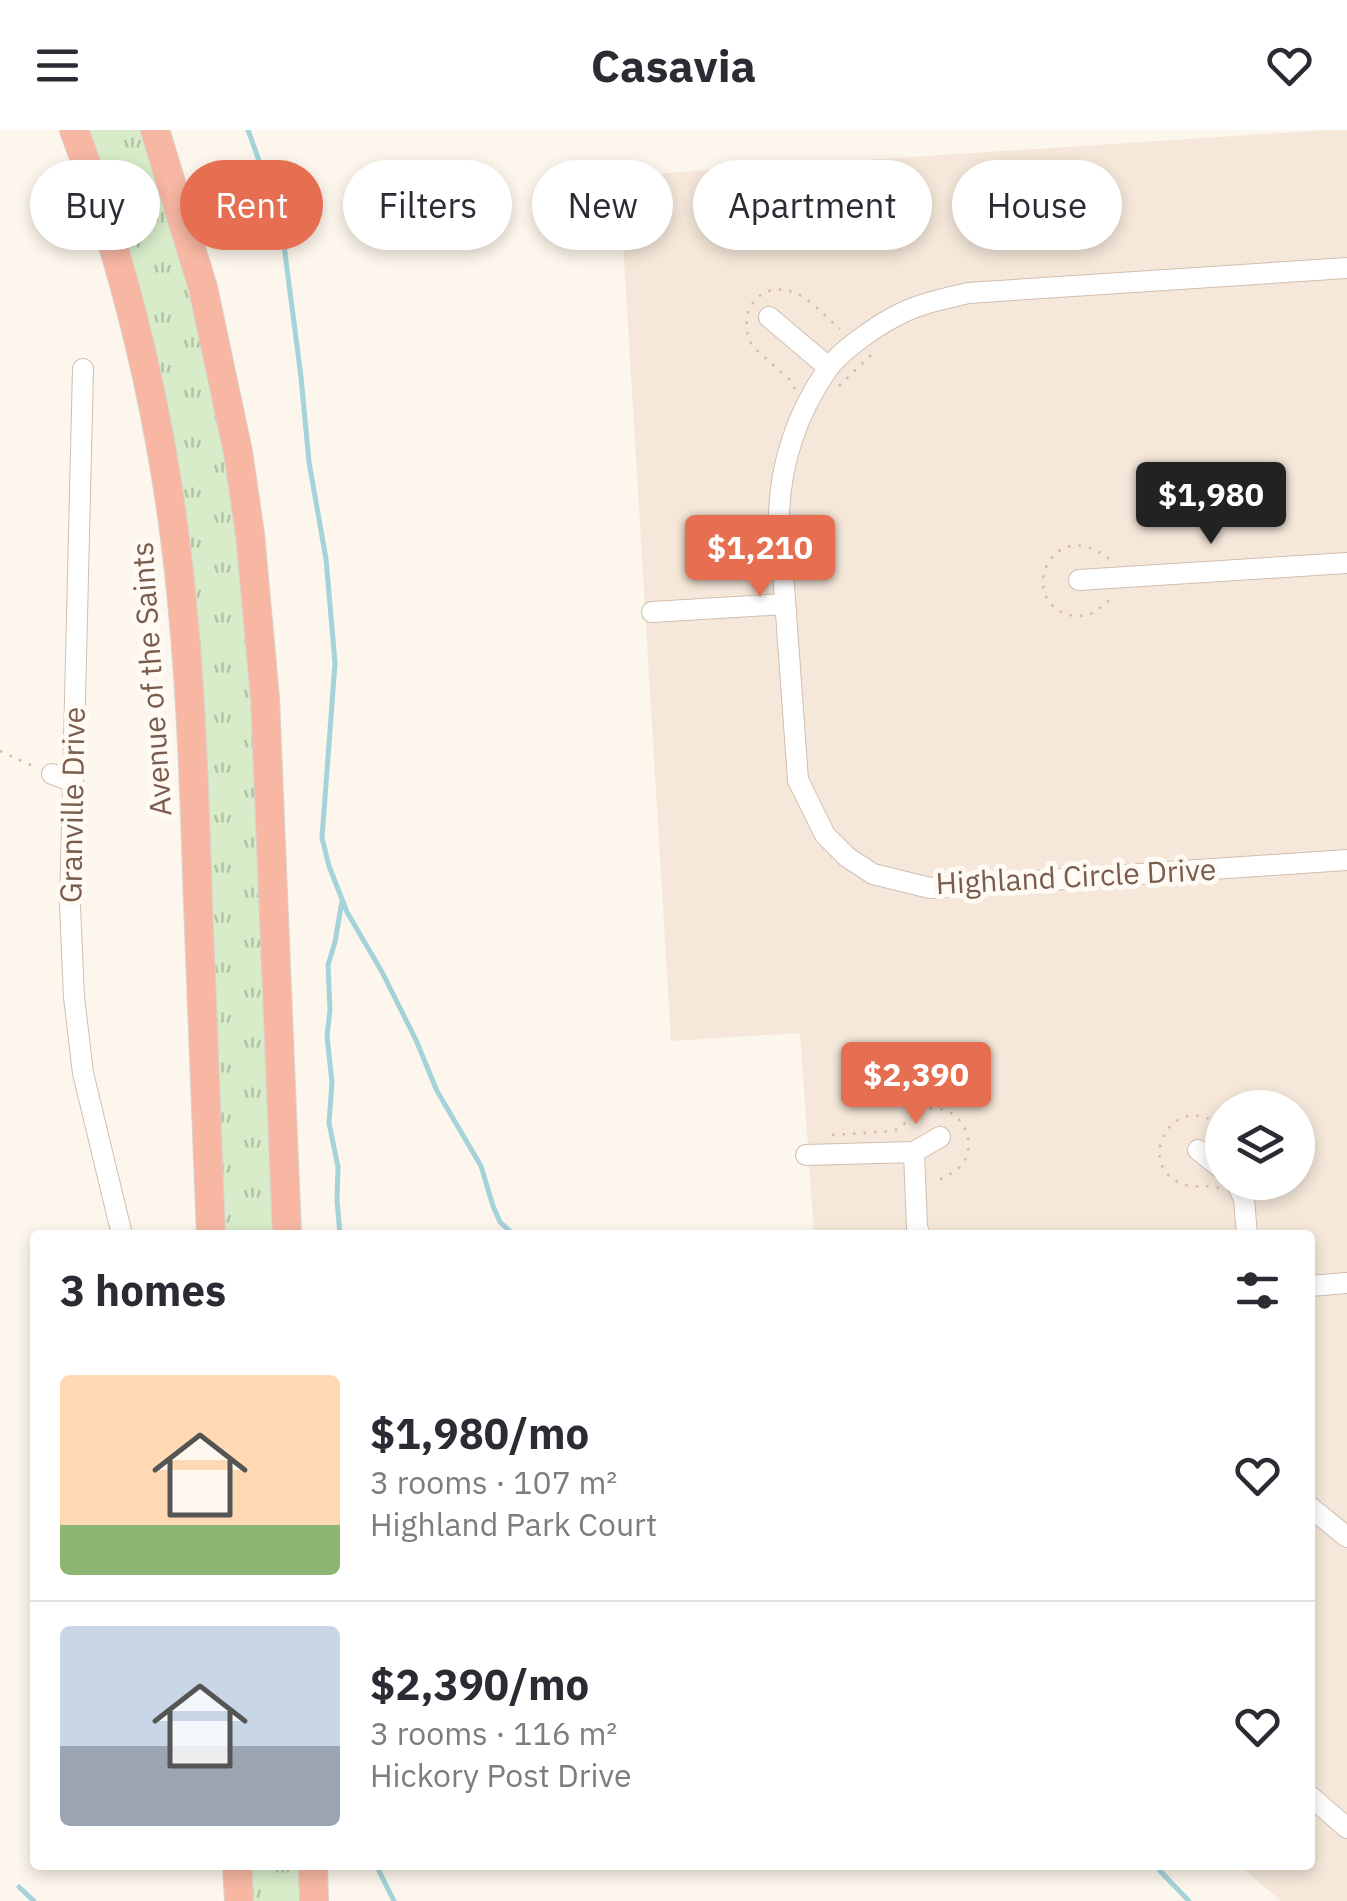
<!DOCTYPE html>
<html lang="en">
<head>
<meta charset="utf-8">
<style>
  :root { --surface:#fff; --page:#f2f2f3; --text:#2b2b33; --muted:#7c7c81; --line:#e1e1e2; --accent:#e76f51 }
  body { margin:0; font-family:"IBM Plex Sans",sans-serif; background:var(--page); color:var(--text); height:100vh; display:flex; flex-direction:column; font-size:38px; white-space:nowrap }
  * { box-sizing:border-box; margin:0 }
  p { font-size:32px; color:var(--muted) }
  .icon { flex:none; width:55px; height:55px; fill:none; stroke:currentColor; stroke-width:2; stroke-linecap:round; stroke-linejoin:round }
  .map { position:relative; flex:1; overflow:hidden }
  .sheet { position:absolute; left:30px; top:1100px; width:1285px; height:640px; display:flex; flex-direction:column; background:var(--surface); border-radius:10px; box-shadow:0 5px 15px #0003 }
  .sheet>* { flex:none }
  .guide { position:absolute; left:30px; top:30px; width:1288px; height:90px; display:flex; gap:20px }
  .buttons { position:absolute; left:1205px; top:960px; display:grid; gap:20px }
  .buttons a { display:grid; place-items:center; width:110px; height:110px; border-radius:50%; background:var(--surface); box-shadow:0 5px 15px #0003; font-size:50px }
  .price { position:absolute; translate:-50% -85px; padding:0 22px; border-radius:10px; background:var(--accent); color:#fff; font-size:32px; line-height:65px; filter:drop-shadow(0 2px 5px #0008) }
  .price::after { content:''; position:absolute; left:50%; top:60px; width:30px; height:22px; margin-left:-15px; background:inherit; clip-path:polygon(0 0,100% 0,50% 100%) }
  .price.on { background:#222; color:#fff }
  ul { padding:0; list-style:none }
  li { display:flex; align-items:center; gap:30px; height:250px; padding:0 30px }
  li+li { border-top:2px solid var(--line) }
  li span { display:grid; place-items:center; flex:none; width:280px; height:200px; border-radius:10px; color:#555 }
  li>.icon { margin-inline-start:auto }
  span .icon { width:120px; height:120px; fill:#fffc; stroke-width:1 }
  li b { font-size:42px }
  h2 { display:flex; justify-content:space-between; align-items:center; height:120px; padding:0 30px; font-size:42px }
  .chip { padding:0 35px; border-radius:45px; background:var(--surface); box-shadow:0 5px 15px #0003; font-size:35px; line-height:90px }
  .chip.on { background:var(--accent); color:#fff }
  header { display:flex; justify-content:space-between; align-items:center; height:130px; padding:0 30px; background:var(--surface); font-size:45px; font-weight:800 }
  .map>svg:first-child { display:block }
  .residential { fill:#f5e8da; fill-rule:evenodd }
  .grass { fill:url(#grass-tufts) }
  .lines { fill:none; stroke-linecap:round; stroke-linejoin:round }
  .stream { stroke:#a5d3da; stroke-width:5 }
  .minor-casing { stroke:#d1beb0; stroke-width:22 }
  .highway-casing { stroke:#dad1cd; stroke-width:30 }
  .path { stroke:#d9b8a5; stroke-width:2.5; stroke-dasharray:2.5 8; stroke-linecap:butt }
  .minor { stroke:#fff; stroke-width:20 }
  .highway { stroke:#f7b7a3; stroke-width:28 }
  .labels { text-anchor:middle; stroke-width:10; stroke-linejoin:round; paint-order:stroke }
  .street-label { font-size:30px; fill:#7a5c4d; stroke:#fffaf3 }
</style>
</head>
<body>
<header><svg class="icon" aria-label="menu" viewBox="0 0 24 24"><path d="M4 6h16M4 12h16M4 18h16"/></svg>Casavia<svg class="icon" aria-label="heart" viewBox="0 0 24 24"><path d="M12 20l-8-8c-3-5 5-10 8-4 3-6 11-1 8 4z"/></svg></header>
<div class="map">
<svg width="1347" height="1771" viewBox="0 0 1347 1771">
  <defs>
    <pattern id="grass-tufts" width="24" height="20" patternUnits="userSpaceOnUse" patternTransform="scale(2.5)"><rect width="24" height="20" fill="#d8ecc9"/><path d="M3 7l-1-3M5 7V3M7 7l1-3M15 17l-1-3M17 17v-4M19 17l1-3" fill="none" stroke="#b4c2a5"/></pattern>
  </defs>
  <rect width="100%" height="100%" fill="#fdf6ec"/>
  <!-- residential -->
  <path class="residential" d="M 1326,0 L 1347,0 L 1347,1771 L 1281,1771 L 1239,1735 L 1310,1735 L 1310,1105 L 814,1105 L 800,903 L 671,911 L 619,46 ZM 1222,978 L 1298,978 L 1298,1052 L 1222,1052 Z"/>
  <!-- grass -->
  <path class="grass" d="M 86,0 L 144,0 L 193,157 L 229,322 L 253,516 L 277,1105 L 223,1105 L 199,552 Z
    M 248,1735 L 303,1735 L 304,1771 L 249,1771 Z"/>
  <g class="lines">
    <!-- stream -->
    <path class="stream" d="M 248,0 L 281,92 L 301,247 L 309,332 L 326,429 L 335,533 L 322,708 L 329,736 L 347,782 L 382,842 L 416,910 L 437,961 L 481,1036 L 493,1076 L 500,1092 L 514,1105
      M 340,1105 L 337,1070 L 338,1037 L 329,993 L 332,952 L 327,906 L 330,880 L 328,835 L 335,812 L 342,771
      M 376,1735 L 394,1771
      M 1157,1735 L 1161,1742 L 1189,1771
      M 19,1757 L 34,1771"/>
    <!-- minor casing -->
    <g class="minor-casing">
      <path id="minor" d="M 1347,138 L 968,163 C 943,169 917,174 894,187 C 875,197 839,222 827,240 C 797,283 780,334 779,386 L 798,650 L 825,705 L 847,727 L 873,744 L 930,758 L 1347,730
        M 769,187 L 828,237
        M 83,239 L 70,776 L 74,867 L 83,943 L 122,1105
        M 1079,450 L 1347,433
        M 652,482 L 785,474
        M 52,644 L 73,652
        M 1198,1020 L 1222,1039
        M 914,1022 L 940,1007
        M 806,1025 L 914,1022 L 917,1098 L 920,1105
        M 1236,1052 L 1244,1069 L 1247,1105
        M 1310,1156 L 1347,1153
        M 1310,1377 L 1347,1407
        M 1310,1666 L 1347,1698"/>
    </g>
    <!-- highway casing -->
    <g class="highway-casing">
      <path id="highway" d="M 74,0 C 133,157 170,326 184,493 C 192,586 195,679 198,773 C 203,883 207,994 211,1105
        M 155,0 L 203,158 L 238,322 L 250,404 L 265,568 L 287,1105
        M 237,1735 L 239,1771
        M 313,1735 L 314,1771"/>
    </g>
    <!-- path -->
    <path class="path" d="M 839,256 L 873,223
      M 795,259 L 790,250 L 753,217 C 736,189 754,152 789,161 C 808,165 825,187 840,199
      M 1109,429 C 1052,382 1015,471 1070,485 C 1090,489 1099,480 1112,467
      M 0,621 L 35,637
      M 832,1005 L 893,1001 C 906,996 911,983 926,979 C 955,973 978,1004 965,1030 C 958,1043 944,1046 933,1054
      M 1219,1058 C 1206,1054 1193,1059 1180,1053 C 1132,1031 1177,956 1222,998"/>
    <!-- minor -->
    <use href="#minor" class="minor"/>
    <!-- highway -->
    <use href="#highway" class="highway"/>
  </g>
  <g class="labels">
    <!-- street labels -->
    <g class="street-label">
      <text transform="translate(152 549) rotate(-94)" y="10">Avenue of the Saints</text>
      <text transform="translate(73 675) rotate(-89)" y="10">Granville Drive</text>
      <text transform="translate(1076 747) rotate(-3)" y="10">Highland Circle Drive</text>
    </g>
  </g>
</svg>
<div class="buttons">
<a><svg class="icon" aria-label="layers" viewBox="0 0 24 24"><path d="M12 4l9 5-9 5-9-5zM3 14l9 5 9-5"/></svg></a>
</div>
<b class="price on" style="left:1211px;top:417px">$1,980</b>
<b class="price" style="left:760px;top:470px">$1,210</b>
<b class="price" style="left:916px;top:997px">$2,390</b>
<div class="guide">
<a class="chip">Buy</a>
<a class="chip on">Rent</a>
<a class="chip">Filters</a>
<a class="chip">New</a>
<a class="chip">Apartment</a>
<a class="chip">House</a>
</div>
<section class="sheet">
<h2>3 homes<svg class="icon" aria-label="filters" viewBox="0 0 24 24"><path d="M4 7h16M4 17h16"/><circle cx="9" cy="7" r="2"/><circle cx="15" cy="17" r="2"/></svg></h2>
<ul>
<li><span style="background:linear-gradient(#ffd9b3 75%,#8fb573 0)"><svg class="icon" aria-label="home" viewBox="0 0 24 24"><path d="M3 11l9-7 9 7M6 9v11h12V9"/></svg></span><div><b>$1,980/mo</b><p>3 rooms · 107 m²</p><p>Highland Park Court</p></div><svg class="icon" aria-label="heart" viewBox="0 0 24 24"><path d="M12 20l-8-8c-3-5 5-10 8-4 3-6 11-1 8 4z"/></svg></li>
<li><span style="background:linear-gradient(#c9d6e8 60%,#9aa5b1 0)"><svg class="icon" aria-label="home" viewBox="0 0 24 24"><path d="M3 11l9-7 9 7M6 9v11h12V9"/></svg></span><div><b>$2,390/mo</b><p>3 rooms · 116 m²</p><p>Hickory Post Drive</p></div><svg class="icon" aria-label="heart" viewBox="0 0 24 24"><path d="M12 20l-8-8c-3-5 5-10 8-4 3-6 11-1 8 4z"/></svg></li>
</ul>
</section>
</div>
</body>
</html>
